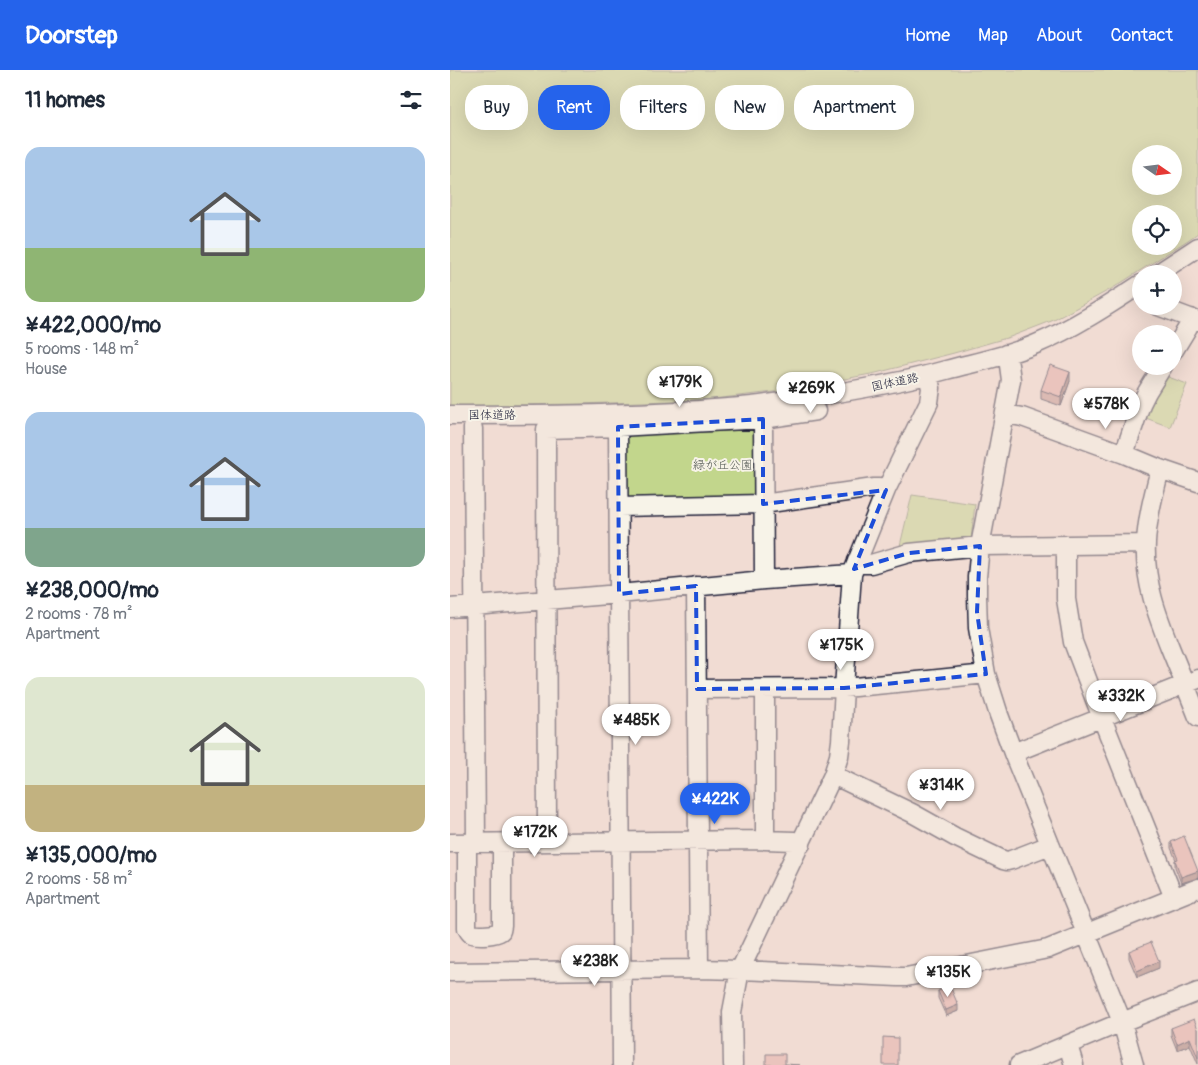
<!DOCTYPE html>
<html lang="en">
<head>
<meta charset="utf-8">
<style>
  :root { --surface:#fff; --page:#f6f6f7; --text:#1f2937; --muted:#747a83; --accent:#2563eb }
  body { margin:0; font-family:Pangolin,"Klee One",sans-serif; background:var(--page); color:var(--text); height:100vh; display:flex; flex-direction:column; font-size:19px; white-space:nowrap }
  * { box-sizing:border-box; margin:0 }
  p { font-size:16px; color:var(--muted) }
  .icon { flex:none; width:28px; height:28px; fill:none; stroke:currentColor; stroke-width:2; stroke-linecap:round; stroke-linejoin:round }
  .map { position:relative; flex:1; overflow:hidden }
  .details { display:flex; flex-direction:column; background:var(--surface); width:450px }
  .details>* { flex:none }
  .hud { position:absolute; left:15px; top:15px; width:475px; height:45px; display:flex; gap:10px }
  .needle { width:32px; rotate:104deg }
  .buttons { position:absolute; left:682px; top:75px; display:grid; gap:10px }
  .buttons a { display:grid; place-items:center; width:50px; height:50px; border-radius:50%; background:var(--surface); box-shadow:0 5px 20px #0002; font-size:25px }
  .price { position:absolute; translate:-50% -42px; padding:0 11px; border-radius:18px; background:#fff; color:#222; font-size:16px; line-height:32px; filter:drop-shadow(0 1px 2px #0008) }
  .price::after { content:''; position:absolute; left:50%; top:30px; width:15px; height:11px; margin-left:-8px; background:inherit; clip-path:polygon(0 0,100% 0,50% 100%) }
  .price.active { background:var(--accent); color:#fff }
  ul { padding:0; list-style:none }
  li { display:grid; align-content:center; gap:10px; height:265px; padding:0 25px }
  li span { display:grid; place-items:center; height:155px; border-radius:15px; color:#555 }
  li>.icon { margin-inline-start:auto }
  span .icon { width:90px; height:90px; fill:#fffc; stroke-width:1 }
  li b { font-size:21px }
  h2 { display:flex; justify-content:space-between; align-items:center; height:60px; padding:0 25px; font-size:21px }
  .pill { padding:0 18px; border-radius:20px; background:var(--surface); box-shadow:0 5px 20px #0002; font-size:18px; line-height:45px }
  .pill.active { background:var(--accent); color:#fff }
  header { display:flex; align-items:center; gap:30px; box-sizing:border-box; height:70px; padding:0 25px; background:var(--accent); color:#fff }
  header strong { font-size:24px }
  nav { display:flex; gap:28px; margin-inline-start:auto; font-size:18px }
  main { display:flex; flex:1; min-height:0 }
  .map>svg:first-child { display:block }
  .green { fill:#c2d68c; stroke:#727c64; fill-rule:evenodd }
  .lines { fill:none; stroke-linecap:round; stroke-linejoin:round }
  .minor-casing { stroke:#22223b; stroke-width:21 }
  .minor { stroke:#f7f3e8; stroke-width:18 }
  .wall { fill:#c2908c; stroke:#22223b }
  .shaded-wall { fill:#9e7572; stroke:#22223b }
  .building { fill:#e2a7a3; stroke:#22223b }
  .marked { fill:none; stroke:#1d4ed8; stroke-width:4; stroke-dasharray:10 6; stroke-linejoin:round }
  .labels { text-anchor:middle; stroke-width:4; stroke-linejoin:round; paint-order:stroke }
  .street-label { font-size:12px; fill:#22223b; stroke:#f7f3e8 }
  .park-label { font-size:12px; fill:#525853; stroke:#f7f3e8 }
</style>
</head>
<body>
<header>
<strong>Doorstep</strong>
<nav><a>Home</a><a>Map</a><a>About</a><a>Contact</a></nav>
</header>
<main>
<section class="details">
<h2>11 homes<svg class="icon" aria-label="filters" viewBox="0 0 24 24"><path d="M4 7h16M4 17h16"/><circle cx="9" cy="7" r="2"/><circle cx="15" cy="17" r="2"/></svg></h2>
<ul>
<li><span style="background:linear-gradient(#a9c7e8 65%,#8fb573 0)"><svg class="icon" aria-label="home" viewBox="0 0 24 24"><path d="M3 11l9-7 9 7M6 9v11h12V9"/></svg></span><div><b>¥422,000/mo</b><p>5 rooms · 148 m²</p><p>House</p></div></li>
<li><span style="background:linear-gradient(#a9c7e8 75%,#7fa58c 0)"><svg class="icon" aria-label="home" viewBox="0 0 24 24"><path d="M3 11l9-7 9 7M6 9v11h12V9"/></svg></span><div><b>¥238,000/mo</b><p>2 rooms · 78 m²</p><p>Apartment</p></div></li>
<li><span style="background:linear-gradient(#dfe7d0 70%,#c2b280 0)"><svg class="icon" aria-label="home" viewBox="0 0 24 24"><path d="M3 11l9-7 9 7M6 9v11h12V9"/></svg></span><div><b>¥135,000/mo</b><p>2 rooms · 58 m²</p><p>Apartment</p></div></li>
</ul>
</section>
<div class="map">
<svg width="748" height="995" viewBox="0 0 748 995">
  <rect width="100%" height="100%" fill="#f1dcd3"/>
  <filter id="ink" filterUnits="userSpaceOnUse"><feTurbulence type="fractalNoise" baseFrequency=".02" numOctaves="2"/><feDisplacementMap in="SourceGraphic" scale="10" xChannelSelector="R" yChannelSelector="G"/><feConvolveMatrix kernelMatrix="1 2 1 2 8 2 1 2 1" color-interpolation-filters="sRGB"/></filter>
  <g filter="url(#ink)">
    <!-- green -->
    <path class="green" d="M 0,0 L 748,0 L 748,163 L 738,170 L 663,218 L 604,250 L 560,267 L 504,283 L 426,303 L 332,321 L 254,330 L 126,334 L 0,336 ZM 691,84 L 724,84 L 724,116 L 691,116 ZM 691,144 L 724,144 L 724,176 L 691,176 Z
      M 713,305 L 737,314 L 720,357 L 693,347 Z
      M 304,357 L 308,363 L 307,424 L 304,429 L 181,430 L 176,425 L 176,369 L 181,365 L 278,361 Z
      M 462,425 L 525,434 L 521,469 L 449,480 Z"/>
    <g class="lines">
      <!-- minor casing -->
      <g class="minor-casing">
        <path id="minor" d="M 707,204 L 748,177
          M 708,236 L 748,251
          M 724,280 L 738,257 L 741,248
          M 556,284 L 559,295 L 561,310 L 530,476 L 527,507 L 527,526 L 528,558 L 536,604 L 549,645 L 563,683 L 672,952 L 684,995
          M 555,344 L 572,347 L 674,384 L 710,399 L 748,412
          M 0,345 C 101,345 202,345 302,336 C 320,334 337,331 355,328 C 402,321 449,313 496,300 C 526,292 558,286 586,274 C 622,259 659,235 691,214
          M 313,349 L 314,510
          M 168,357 L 172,995
          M 23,358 L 26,772
          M 674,384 L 691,334 L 697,322 L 713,296
          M 710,399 C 704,423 697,449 696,473 C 694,511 707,545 721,580 C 730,602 739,624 748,647
          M 169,437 L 313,434 L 424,418 L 429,418 L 436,420
          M 616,475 L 616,529 L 623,572 L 652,648 L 724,828
          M 407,491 L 414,494 L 421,494 L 459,483 L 530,476 L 696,474
          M 246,516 L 249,899
          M 0,538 L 169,524 L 314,510 L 402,504
          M 247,619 L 394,618 L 478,610 L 536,604
          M 315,619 L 315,770
          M 563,683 L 748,609
          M 383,705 L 462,743 L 505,767 L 553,790 L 557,791 L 561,790 L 600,775
          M 97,772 L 96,359 L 168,357 L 313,349 L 366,341
          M 0,773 L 315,770 L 344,771 L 351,774
          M 17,773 L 17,858 C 19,861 19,863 22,864 C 29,866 45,865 51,861 L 52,856 L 52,773
          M 0,902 L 249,899 L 290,900 L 448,907 L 456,907 L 598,879 L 748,818
          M 618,975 L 624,995
          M 283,995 L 282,942 L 290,900 L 383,705 L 389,686 L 391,671 L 394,618 L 402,504 L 436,420 L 479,332 L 481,318 L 478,305
          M 569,995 L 672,952 L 748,922"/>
      </g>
      <!-- minor -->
      <use href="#minor" class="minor"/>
    </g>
    <!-- wall -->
    <path class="wall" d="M 620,311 L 611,336 L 591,329 L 591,320 Z
      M 721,772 L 748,808 L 731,813 L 725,797 L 725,790 L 726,790 L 721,778 Z
      M 679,881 L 709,898 L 687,907 L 679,888 Z
      M 488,921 L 508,941 L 496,946 L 488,928 Z
      M 721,958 L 748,959 L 748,994 L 740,975 L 727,980 L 721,965 Z"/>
    <!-- shaded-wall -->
    <path class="shaded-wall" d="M 620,302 L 620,311 L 611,336 L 611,327 Z
      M 748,801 L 748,808 L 731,813 L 731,807 Z
      M 709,891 L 709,898 L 687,907 L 687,901 Z
      M 508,935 L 508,941 L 496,946 L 496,940 Z
      M 740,968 L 740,975 L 727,980 L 727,974 Z"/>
    <!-- building -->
    <path class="building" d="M 600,295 L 620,302 L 611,327 L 591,320 Z
      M 734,766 L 748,801 L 731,807 L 725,790 L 728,789 L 721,772 Z
      M 701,872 L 709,891 L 687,901 L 679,881 Z
      M 500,916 L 508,935 L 496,940 L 488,921 Z
      M 744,949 L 748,959 L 748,988 L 740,968 L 727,974 L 721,958 Z
      M 433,967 L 448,968 L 448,995 L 433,995 Z
      M 316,984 L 335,984 L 335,994 L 350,995 L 316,995 Z"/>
  </g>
  <!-- marked area -->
  <path d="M0 0H748V995H0ZM 313,349 L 313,434 L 436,420 L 404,499 L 459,483 L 530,476 L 527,542 L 536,604 L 394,618 L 247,619 L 246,516 L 169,524 L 168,357 Z" fill="#f1dcd3" fill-opacity=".55" fill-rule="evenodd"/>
  <path class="marked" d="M 313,349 L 313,434 L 436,420 L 404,499 L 459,483 L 530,476 L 527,542 L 536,604 L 394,618 L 247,619 L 246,516 L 169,524 L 168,357 Z"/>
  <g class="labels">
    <!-- street labels -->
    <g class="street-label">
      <text transform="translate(445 312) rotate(-12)" y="4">国体道路</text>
      <text x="42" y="349">国体道路</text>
    </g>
    <!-- park labels -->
    <g class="park-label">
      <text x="273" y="399">緑が丘公園</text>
    </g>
  </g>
</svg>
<div class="buttons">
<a><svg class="needle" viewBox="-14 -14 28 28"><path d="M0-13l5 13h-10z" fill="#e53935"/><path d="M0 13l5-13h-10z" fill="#747a83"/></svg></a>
<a><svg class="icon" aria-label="locate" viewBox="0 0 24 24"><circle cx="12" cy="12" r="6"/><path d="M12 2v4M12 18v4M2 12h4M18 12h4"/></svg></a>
<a>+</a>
<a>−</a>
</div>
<b class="price" style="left:230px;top:338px">¥179K</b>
<b class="price" style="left:361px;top:344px">¥269K</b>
<b class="price" style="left:656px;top:360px">¥578K</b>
<b class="price" style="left:391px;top:601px">¥175K</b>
<b class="price" style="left:671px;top:652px">¥332K</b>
<b class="price" style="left:186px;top:676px">¥485K</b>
<b class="price" style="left:491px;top:741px">¥314K</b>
<b class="price active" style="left:265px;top:755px">¥422K</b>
<b class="price" style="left:85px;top:788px">¥172K</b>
<b class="price" style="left:145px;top:917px">¥238K</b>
<b class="price" style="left:498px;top:928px">¥135K</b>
<div class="hud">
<a class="pill">Buy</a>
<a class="pill active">Rent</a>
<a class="pill">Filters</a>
<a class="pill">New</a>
<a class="pill">Apartment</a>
</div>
</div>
</main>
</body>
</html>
